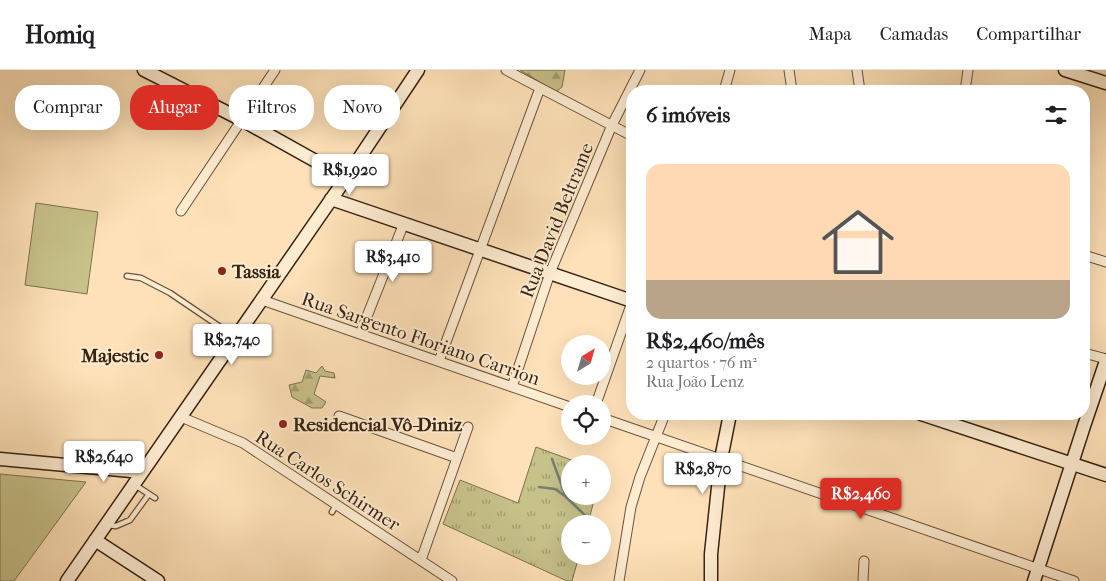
<!DOCTYPE html>
<html lang="pt">
<head>
<meta charset="utf-8">
<style>
  :root { --surface:#fff; --page:#f6f6f6; --text:#202124; --muted:#757577; --line:#e0e0e0; --accent:#d93025 }
  body { margin:0; font-family:"IM FELL French Canon",serif; background:var(--page); color:var(--text); height:100vh; display:flex; flex-direction:column; font-size:19px; white-space:nowrap }
  * { box-sizing:border-box; margin:0 }
  p { font-size:16px; color:var(--muted) }
  .icon { flex:none; width:28px; height:28px; fill:none; stroke:currentColor; stroke-width:2; stroke-linecap:round; stroke-linejoin:round }
  .map { position:relative; flex:1; overflow:hidden }
  .side { position:absolute; left:626px; top:15px; width:464px; height:335px; display:flex; flex-direction:column; background:var(--surface); border-radius:20px; box-shadow:0 5px 20px #0002 }
  .side>* { flex:none }
  .guide { position:absolute; left:15px; top:15px; width:475px; height:45px; display:flex; gap:10px }
  .needle { width:32px; rotate:37deg }
  .buttons { position:absolute; left:561px; top:265px; display:grid; gap:10px }
  .buttons a { display:grid; place-items:center; width:50px; height:50px; border-radius:50%; background:var(--surface); box-shadow:0 5px 20px #0002; font-size:25px }
  .price { position:absolute; translate:-50% -42px; padding:0 11px; border-radius:5px; background:#fff; color:#222; font-size:16px; line-height:32px; filter:drop-shadow(0 1px 2px #0008) }
  .price::after { content:''; position:absolute; left:50%; top:30px; width:15px; height:11px; margin-left:-8px; background:inherit; clip-path:polygon(0 0,100% 0,50% 100%) }
  .price.active { background:var(--accent); color:#fff }
  ul { padding:0; list-style:none }
  li { display:grid; align-content:center; gap:10px; height:265px; padding:0 20px }
  li+li { border-top:1px solid var(--line) }
  li span { display:grid; place-items:center; height:155px; border-radius:15px; color:#555 }
  li>.icon { margin-inline-start:auto }
  span .icon { width:90px; height:90px; fill:#fffc; stroke-width:1 }
  li b { font-size:21px }
  h2 { display:flex; justify-content:space-between; align-items:center; height:60px; padding:0 20px; font-size:21px }
  .pill { padding:0 18px; border-radius:20px; background:var(--surface); box-shadow:0 5px 20px #0002; font-size:18px; line-height:45px }
  .pill.active { background:var(--accent); color:#fff }
  header { display:flex; align-items:center; gap:30px; box-sizing:border-box; height:70px; padding:0 25px; background:var(--surface); border-bottom:1px solid var(--line) }
  header strong { font-size:24px }
  nav { display:flex; gap:28px; margin-inline-start:auto; font-size:18px }
  .map>svg:first-child { display:block }
  .grass { fill:url(#grass-tufts); stroke:#7f724e }
  .forest { fill:url(#forest-firs); stroke:#7f724e }
  .pitch { fill:#c7c18a; stroke:#7f724e }
  .lines { fill:none; stroke-linecap:round; stroke-linejoin:round }
  .stream { stroke:#768070; stroke-width:2.5 }
  .lane-casing { stroke:#69523c; stroke-width:7 }
  .street-casing { stroke:#69523c; stroke-width:11 }
  .secondary-casing { stroke:#372312; stroke-width:15 }
  .lane { stroke:#feecd1; stroke-width:4.5 }
  .street { stroke:#feecd1; stroke-width:9 }
  .secondary { stroke:#feecd1; stroke-width:12 }
  .poi-dot { fill:#8f2418; stroke:#feecd1; stroke-width:2 }
  .labels { text-anchor:middle; stroke-width:4; stroke-linejoin:round; paint-order:stroke }
  .street-label { font-size:19px; fill:#372312; stroke:#feecd1 }
  .poi-label { font-size:19px; font-weight:bold; fill:#372312; stroke:#feecd1; text-anchor:start }
</style>
</head>
<body>
<header>
<strong>Homiq</strong>
<nav><a>Mapa</a><a>Camadas</a><a>Compartilhar</a></nav>
</header>
<div class="map">
<svg width="1106" height="511" viewBox="0 0 1106 511">
  <defs>
    <pattern id="grass-tufts" width="24" height="20" patternUnits="userSpaceOnUse" patternTransform="scale(1.25)"><rect width="24" height="20" fill="#c7c18a"/><path d="M3 7l-1-3M5 7V3M7 7l1-3M15 17l-1-3M17 17v-4M19 17l1-3" fill="none" stroke="#a29c6f"/></pattern>
    <pattern id="forest-firs" width="22" height="20" patternUnits="userSpaceOnUse" patternTransform="scale(1.25)"><rect width="22" height="20" fill="#c7c18a"/><path d="M5 1l3.5 6h-7zM16 11l3.5 6h-7z" fill="#a29c6f"/></pattern>
  </defs>
  <rect width="100%" height="100%" fill="#fee1b8"/>
  <filter id="stains"><feTurbulence type="fractalNoise" baseFrequency=".004" numOctaves="4"/><feColorMatrix values="0 0 0 0 .2 0 0 0 0 .09 0 0 0 0 .02 0 0 0 .5 -.17"/></filter>
  <radialGradient id="worn" r=".72"><stop offset=".6" stop-color="#630" stop-opacity="0"/><stop offset="1" stop-color="#630" stop-opacity=".3"/></radialGradient>
  <!-- grass -->
  <path class="grass" d="M 536,377 L 582,394 L 570,394 L 570,426 L 595,426 L 588,454 L 570,454 L 570,486 L 579,486 L 572,511 L 567,511 L 443,454 L 460,410 L 518,433 Z"/>
  <!-- forest -->
  <path class="forest" d="M 520,0 L 565,0 L 562,17 L 556,22 Z
    M 322,296 L 325,301 L 334,303 L 335,308 L 320,306 L 314,324 L 326,332 L 322,338 L 312,338 L 292,327 L 289,315 L 302,312 L 306,300 L 316,303 Z"/>
  <!-- pitch -->
  <path class="pitch" d="M 36,133 L 98,142 L 87,224 L 25,215 Z
    M 0,404 L 86,412 L 14,511 L 0,511 Z"/>
  <g class="lines">
    <!-- stream -->
    <path class="stream" d="M 552,389 L 566,427 L 591,451
      M 539,417 L 555,419 L 565,426"/>
    <!-- lane casing -->
    <g class="lane-casing">
      <path id="lane" d="M 127,206 L 141,208 L 170,223 L 235,267
        M 135,415 L 155,428
        M 332,442 L 336,435
        M 107,455 L 116,456 L 130,450 L 149,424"/>
    </g>
    <!-- street casing -->
    <g class="street-casing">
      <path id="street" d="M 506,0 L 632,66
        M 789,0 L 792,21
        M 857,0 L 860,21
        M 724,21 L 730,0
        M 965,21 L 968,0
        M 181,141 L 275,0
        M 1084,185 L 1106,192
        M 262,230 L 570,337
        M 360,264 L 404,153
        M 1084,283 L 1106,289
        M 439,291 L 540,18
        M 512,317 L 550,203 L 612,55 L 640,0
        M 596,334 L 632,232
        M 339,346 L 457,388
        M 181,347 L 243,373 L 452,511
        M 602,348 L 1074,511
        M 421,490 L 468,357
        M 619,511 L 631,437 L 640,407 L 665,344
        M 863,511 L 864,491"/>
    </g>
    <!-- secondary casing -->
    <g class="secondary-casing">
      <path id="secondary" d="M 144,0 L 242,50 L 346,108
        M 1065,0 L 1106,13
        M 331,129 L 632,231
        M 921,344 L 1106,405
        M 0,389 L 142,402
        M 95,470 L 158,511
        M 67,511 L 346,108 L 418,0
        M 711,511 L 711,484 L 721,389 L 730,344
        M 1034,511 L 1084,356 L 1106,291"/>
    </g>
    <!-- lane -->
    <use href="#lane" class="lane"/>
    <!-- street -->
    <use href="#street" class="street"/>
    <!-- secondary -->
    <use href="#secondary" class="secondary"/>
  </g>
  <!-- markers -->
  <g class="poi-dot">
    <circle cx="222" cy="201" r="5"/>
    <circle cx="159" cy="285" r="5"/>
    <circle cx="283" cy="354" r="5"/>
  </g>
  <g class="labels">
    <!-- street labels -->
    <g class="street-label">
      <text transform="translate(556 150) rotate(-68)" y="7">Rua David Beltrame</text>
      <text transform="translate(421 268) rotate(19)" y="7">Rua Sargento Floriano Carrion</text>
      <text transform="translate(328 410) rotate(33)" y="7">Rua Carlos Schirmer</text>
    </g>
    <!-- poi labels -->
    <g class="poi-label">
      <text x="232" y="208">Tassia</text>
      <text x="149" y="292" text-anchor="end">Majestic</text>
      <text x="293" y="361">Residencial Vô-Diniz</text>
    </g>
  </g>
  <rect width="100%" height="100%" filter="url(#stains)"/>
  <rect width="100%" height="100%" fill="url(#worn)"/>
</svg>
<div class="buttons">
<a><svg class="needle" viewBox="-14 -14 28 28"><path d="M0-13l5 13h-10z" fill="#e53935"/><path d="M0 13l5-13h-10z" fill="#757577"/></svg></a>
<a><svg class="icon" aria-label="locate" viewBox="0 0 24 24"><circle cx="12" cy="12" r="6"/><path d="M12 2v4M12 18v4M2 12h4M18 12h4"/></svg></a>
<a>+</a>
<a>−</a>
</div>
<b class="price" style="left:350px;top:126px">R$1,920</b>
<b class="price" style="left:393px;top:213px">R$3,410</b>
<b class="price" style="left:232px;top:296px">R$2,740</b>
<b class="price" style="left:104px;top:413px">R$2,640</b>
<b class="price" style="left:703px;top:425px">R$2,870</b>
<b class="price active" style="left:861px;top:450px">R$2,460</b>
<div class="guide">
<a class="pill">Comprar</a>
<a class="pill active">Alugar</a>
<a class="pill">Filtros</a>
<a class="pill">Novo</a>
</div>
<section class="side">
<h2>6 imóveis<svg class="icon" aria-label="filters" viewBox="0 0 24 24"><path d="M4 7h16M4 17h16"/><circle cx="9" cy="7" r="2"/><circle cx="15" cy="17" r="2"/></svg></h2>
<ul>
<li><span style="background:linear-gradient(#ffd9b3 75%,#b9a48a 0)"><svg class="icon" aria-label="home" viewBox="0 0 24 24"><path d="M3 11l9-7 9 7M6 9v11h12V9"/></svg></span><div><b>R$2,460/mês</b><p>2 quartos · 76 m²</p><p>Rua João Lenz</p></div></li>
</ul>
</section>
</div>
</body>
</html>
